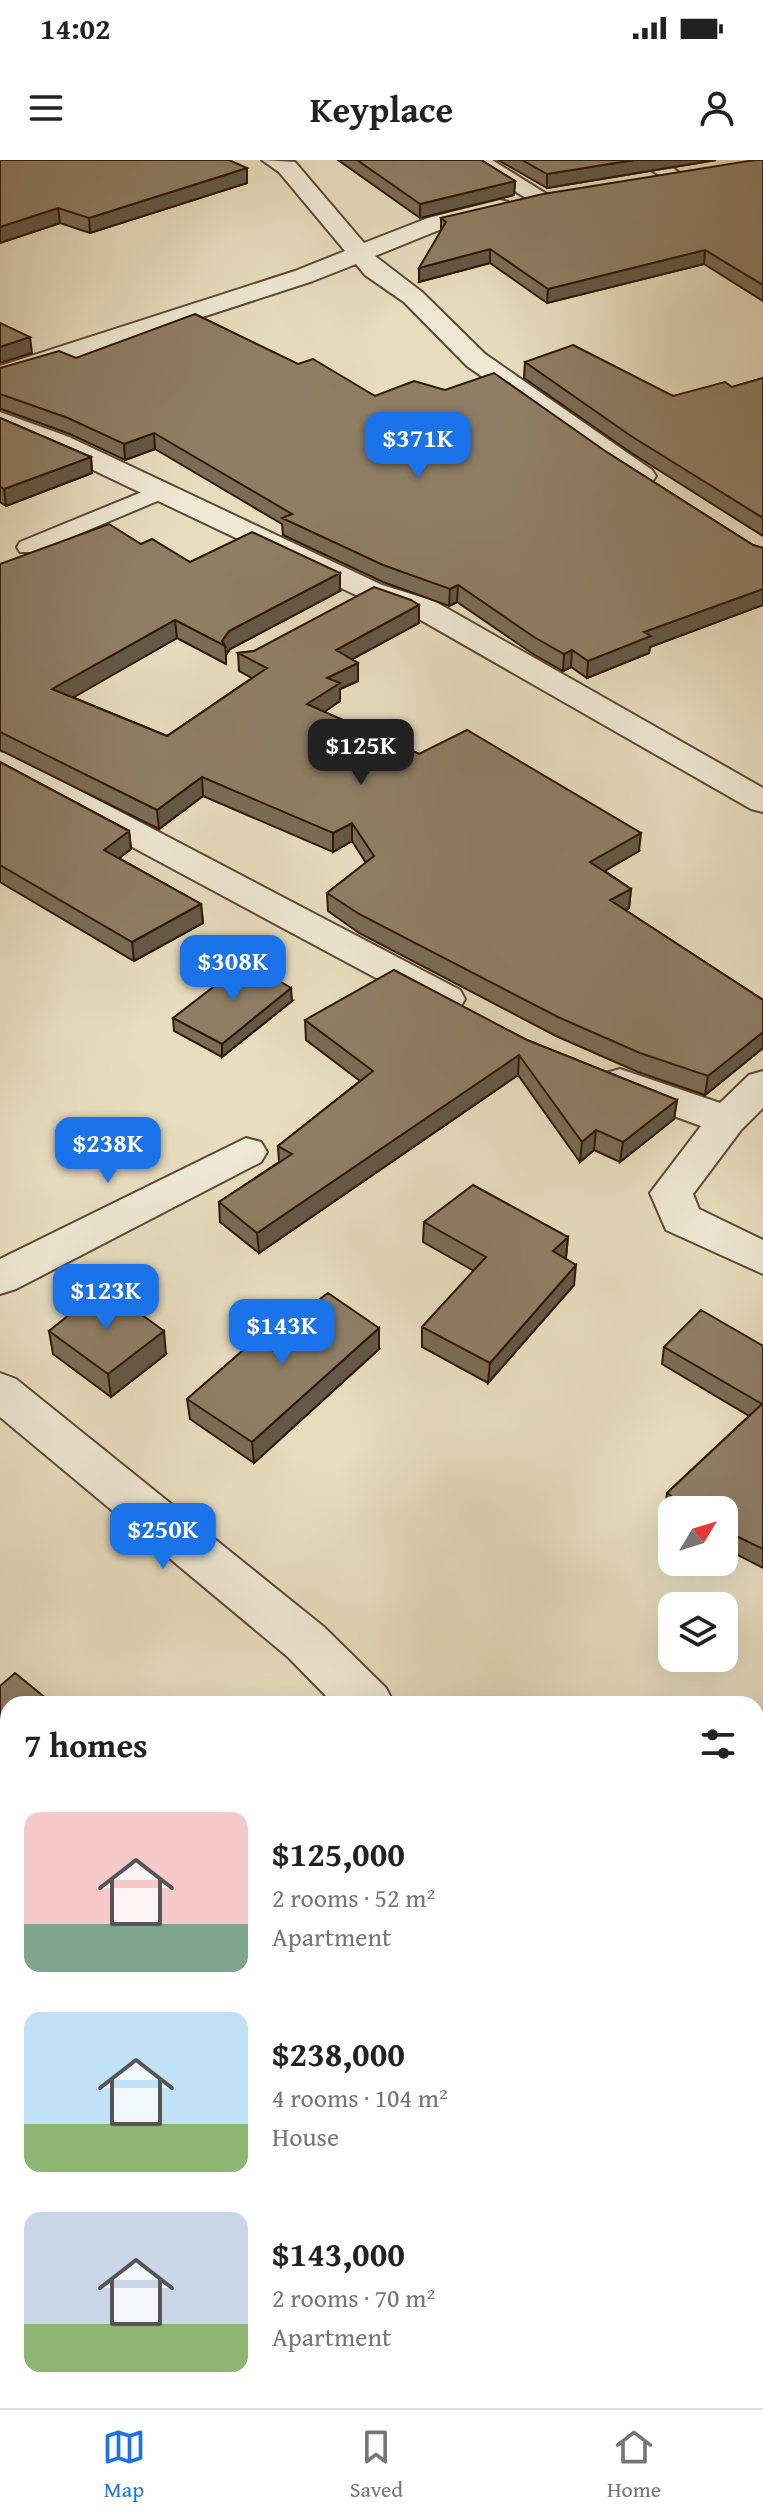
<!DOCTYPE html>
<html lang="en">
<head>
<meta charset="utf-8">
<style>
  :root { --surface:#fff; --page:#f2f2f2; --text:#222; --muted:#767676; --line:#e0e0e0; --accent:#1a73e8 }
  body { margin:0; font-family:"Gentium Book Plus",serif; background:var(--page); color:var(--text); height:100vh; display:flex; flex-direction:column; font-size:30px; white-space:nowrap }
  * { box-sizing:border-box; margin:0 }
  p { font-size:26px; color:var(--muted) }
  .icon { flex:none; width:44px; height:44px; fill:none; stroke:currentColor; stroke-width:2; stroke-linecap:round; stroke-linejoin:round }
  .map { position:relative; flex:1; overflow:hidden }
  .drawer { position:absolute; left:0px; top:1536px; width:764px; height:712px; display:flex; flex-direction:column; background:var(--surface); border-radius:24px 24px 0 0; box-shadow:0 8px 32px #0002 }
  .drawer>* { flex:none }
  .needle { width:52px; rotate:52deg }
  .controls { position:absolute; left:658px; top:1336px; display:grid; gap:16px }
  .controls a { display:grid; place-items:center; width:80px; height:80px; border-radius:16px; background:var(--surface); box-shadow:0 8px 32px #0002; font-size:40px }
  .price { position:absolute; translate:-50% -68px; padding:0 18px; border-radius:16px; background:var(--accent); color:#fff; font-size:26px; line-height:52px; filter:drop-shadow(0 2px 4px #0008) }
  .price::after { content:''; position:absolute; left:50%; top:48px; width:24px; height:18px; margin-left:-12px; background:inherit; clip-path:polygon(0 0,100% 0,50% 100%) }
  .price.on { background:#222; color:#fff }
  ul { padding:0; list-style:none }
  li { display:flex; align-items:center; gap:24px; height:200px; padding:0 24px }
  li span { display:grid; place-items:center; flex:none; width:224px; height:160px; border-radius:16px; color:#555 }
  li>.icon { margin-inline-start:auto }
  span .icon { width:96px; height:96px; fill:#fffc; stroke-width:1 }
  li b { font-size:34px }
  h2 { display:flex; justify-content:space-between; align-items:center; height:96px; padding:0 24px; font-size:34px }
  .status { display:flex; justify-content:space-between; align-items:center; height:56px; padding:0 40px; background:var(--surface); direction:ltr }
  .status svg { height:22px; fill:currentColor }
  header { display:flex; justify-content:space-between; align-items:center; height:104px; padding:0 24px; background:var(--surface); font-size:36px; font-weight:800 }
  .tabs { display:flex; justify-content:space-around; align-items:center; height:112px; border-top:2px solid var(--line); background:var(--surface); font-size:22px; color:var(--muted) }
  .tabs a { display:grid; justify-items:center; gap:4px }
  .tabs .on { color:var(--accent) }
  .map>svg:first-child { display:block }
  .lines { fill:none; stroke-linecap:round; stroke-linejoin:round }
  .service-casing { stroke:#5e4932; stroke-width:4 }
  .minor-casing { stroke:#5e4932; stroke-width:4 }
  .service { fill:#efe8d5; fill-rule:evenodd }
  .minor { fill:#efe8d5; fill-rule:evenodd }
  .wall { fill:#7b6c57; stroke:#301804; stroke-width:2 }
  .shaded-wall { fill:#645847; stroke:#301804; stroke-width:2 }
  .building { fill:#8f7e65; stroke:#301804; stroke-width:2 }
</style>
</head>
<body>
<div class="status"><b>14:02</b><svg viewBox="0 0 49 12"><path d="M0 12V9h3v3zM5 12V6h3v6zM10 12V3h3v9zM15 12V0h3v12zM26 1h20v11H26zM47 4h2v5h-2z"/></svg></div>
<header><svg class="icon" aria-label="menu" viewBox="0 0 24 24"><path d="M4 6h16M4 12h16M4 18h16"/></svg>Keyplace<svg class="icon" aria-label="person" viewBox="0 0 24 24"><circle cx="12" cy="8" r="4"/><path d="M4 21q1-7 8-7t8 7"/></svg></header>
<div class="map">
<svg width="763" height="2248" viewBox="0 0 763 2248">
  <rect width="100%" height="100%" fill="#e7dcbe"/>
  <filter id="stains"><feTurbulence type="fractalNoise" baseFrequency=".0025" numOctaves="4"/><feColorMatrix values="0 0 0 0 .2 0 0 0 0 .09 0 0 0 0 .02 0 0 0 .5 -.17"/></filter>
  <radialGradient id="worn" r=".72"><stop offset=".6" stop-color="#630" stop-opacity="0"/><stop offset="1" stop-color="#630" stop-opacity=".3"/></radialGradient>
  <g class="lines">
    <!-- service casing -->
    <g class="service-casing">
      <path id="service" d="M 159,325 L 170,332 L 167,337 L 36,392 L 20,392 L 17,387 L 20,382 Z"/>
    </g>
    <!-- minor casing -->
    <g class="minor-casing">
      <path id="minor" d="M 262,0 L 295,2 L 364,83 L 428,58 L 500,40 L 508,42 L 512,47 L 508,52 L 444,68 L 375,96 L 422,132 L 485,194 L 652,310 L 656,316 L 652,322 L 632,322 L 467,206 L 404,142 L 365,115 L 356,104 L 313,121 L 0,223 L 0,206 L 295,111 L 345,91 L 279,12 Z
        M 465,0 L 492,0 L 553,38 L 542,45 L 534,43 Z
        M 634,0 L 661,0 L 684,16 L 673,23 Z
        M 0,252 L 69,277 L 382,425 L 434,441 L 763,628 L 763,652 L 751,649 L 412,455 L 360,437 L 49,289 L 0,270 Z
        M 0,592 L 12,595 L 460,830 L 465,839 L 460,848 L 446,851 L 432,848 L 0,616 Z
        M 620,909 L 720,943 L 749,915 L 763,911 L 763,948 L 741,970 L 693,1034 L 699,1049 L 763,1080 L 763,1114 L 666,1070 L 650,1033 L 701,966 L 606,931 L 600,922 L 606,913 Z
        M 246,978 L 261,982 L 267,992 L 261,1002 L 16,1129 L 0,1134 L 0,1099 Z
        M 0,1213 L 16,1219 L 324,1467 L 386,1528 L 394,1544 L 334,1544 L 288,1497 L 0,1257 Z
        M 763,1726 L 763,1781 L 756,1783 L 756,1728 Z
        M 756,1871 L 763,1874 L 763,1934 L 756,1931 Z
        M 0,1965 L 8,1968 L 8,2032 L 0,2029 Z
        M 321,2240 L 393,2240 L 396,2246 L 325,2248 Z"/>
    </g>
    <!-- service -->
    <use href="#service" class="service"/>
    <!-- minor -->
    <use href="#minor" class="minor"/>
  </g>
  <!-- wall -->
  <path class="wall" d="M 0,0 L 247,8 L 247,23 L 90,73 L 60,63 L 0,83 Z
    M 338,0 L 481,0 L 515,21 L 514,35 L 420,58 Z
    M 498,0 L 716,0 L 547,28 Z
    M 763,0 L 763,141 L 704,104 L 547,143 L 490,103 L 419,122 L 441,71 L 441,58 Z
    M 76,198 L 298,204 L 375,236 L 608,293 L 753,385 L 763,388 L 763,445 L 650,487 L 649,493 L 587,518 L 571,507 L 563,511 L 533,494 L 457,442 L 449,446 L 383,422 L 283,375 L 282,364 L 155,289 L 125,300 L 70,274 L 1,249 L 0,250 L 0,208 Z
    M 525,202 L 673,236 L 732,227 L 763,218 L 763,376 L 630,292 L 524,218 Z
    M 0,258 L 91,297 L 92,313 L 6,346 L 0,342 Z
    M 141,384 L 190,402 L 340,431 L 230,489 L 226,495 L 226,504 L 177,478 L 72,537 L 167,576 L 252,518 L 239,511 L 238,493 L 254,491 L 419,445 L 419,463 L 352,499 L 358,503 L 358,521 L 340,529 L 340,541 L 324,552 L 639,691 L 605,711 L 631,729 L 629,748 L 625,750 L 763,840 L 763,888 L 705,935 L 638,912 L 556,876 L 359,773 L 328,751 L 327,733 L 366,703 L 352,681 L 333,692 L 203,636 L 159,669 L 0,590 L 0,404 Z
    M 0,602 L 129,671 L 131,689 L 119,698 L 201,744 L 203,763 L 134,801 L 0,722 Z
    M 292,841 L 222,897 L 174,871 L 173,858 Z
    M 305,860 L 527,880 L 677,940 L 674,959 L 620,1002 L 594,990 L 580,1002 L 518,915 L 259,1093 L 220,1062 L 219,1042 L 279,1002 L 278,986 L 360,921 L 306,880 Z
    M 424,1062 L 568,1077 L 566,1097 L 565,1098 L 574,1125 L 488,1223 L 422,1187 L 422,1167 L 474,1111 L 423,1082 Z
    M 279,1170 L 379,1189 L 254,1303 L 190,1259 L 187,1239 Z
    M 49,1171 L 166,1194 L 111,1237 L 53,1194 Z
    M 763,1186 L 763,1408 L 724,1388 L 724,1350 L 672,1350 L 672,1355 L 665,1350 L 667,1333 L 749,1256 L 662,1204 L 664,1187 Z
    M 0,1526 L 8,1544 L 8,1603 L 0,1596 Z
    M 756,2018 L 763,2023 L 763,2229 L 756,2224 Z"/>
  <!-- shaded-wall -->
  <path class="shaded-wall" d="M 634,0 L 716,0 L 547,28 L 547,14 Z
    M 247,8 L 247,23 L 90,73 L 89,58 Z
    M 515,21 L 514,35 L 420,58 L 420,44 Z
    M 58,48 L 60,63 L 0,83 L 0,67 Z
    M 490,89 L 490,103 L 419,122 L 419,108 Z
    M 705,90 L 704,104 L 547,143 L 548,129 Z
    M 30,177 L 32,193 L 0,203 L 0,187 Z
    M 154,273 L 155,289 L 125,300 L 124,284 Z
    M 91,297 L 92,313 L 6,346 L 4,329 Z
    M 340,413 L 340,431 L 230,489 L 226,495 L 225,486 L 222,481 L 229,471 Z
    M 458,425 L 457,442 L 449,446 L 450,429 Z
    M 763,429 L 763,445 L 650,487 L 649,493 L 587,518 L 588,501 L 644,472 Z
    M 419,445 L 419,463 L 336,508 L 336,490 Z
    M 175,460 L 177,478 L 55,548 L 52,529 Z
    M 572,490 L 571,507 L 563,511 L 564,494 Z
    M 358,503 L 358,521 L 340,529 L 340,541 L 308,563 L 307,544 L 327,518 Z
    M 202,617 L 203,636 L 159,669 L 157,650 Z
    M 352,663 L 352,681 L 333,692 L 333,673 Z
    M 129,671 L 131,689 L 106,708 L 104,690 Z
    M 641,673 L 639,691 L 589,720 L 590,702 Z
    M 631,729 L 629,748 L 608,759 L 610,740 Z
    M 201,744 L 203,763 L 134,801 L 132,782 Z
    M 291,828 L 292,841 L 222,897 L 222,884 Z
    M 763,872 L 763,888 L 705,935 L 708,916 Z
    M 519,895 L 518,915 L 259,1093 L 257,1073 Z
    M 677,940 L 674,959 L 620,1002 L 623,982 Z
    M 596,970 L 594,990 L 580,1002 L 582,982 Z
    M 568,1077 L 566,1097 L 552,1111 L 553,1091 Z
    M 576,1105 L 574,1125 L 488,1223 L 490,1203 Z
    M 379,1168 L 379,1189 L 254,1303 L 252,1282 Z
    M 164,1171 L 166,1194 L 111,1237 L 108,1214 Z"/>
  <!-- building -->
  <path class="building" d="M 0,0 L 229,0 L 247,8 L 89,58 L 58,48 L 0,67 Z
    M 357,0 L 481,0 L 515,21 L 420,44 Z
    M 522,0 L 634,0 L 547,14 Z
    M 755,0 L 763,0 L 763,125 L 705,90 L 548,129 L 490,89 L 419,108 L 446,62 L 441,58 L 445,57 L 543,34 Z
    M 195,154 L 298,204 L 313,199 L 375,236 L 414,221 L 445,230 L 494,213 L 608,293 L 753,385 L 763,388 L 763,429 L 644,472 L 651,476 L 588,501 L 572,490 L 564,494 L 534,477 L 458,425 L 450,429 L 383,405 L 282,358 L 292,354 L 154,273 L 124,284 L 68,258 L 0,234 L 0,208 L 59,191 L 76,198 Z
    M 0,163 L 30,177 L 0,187 Z
    M 573,185 L 673,236 L 725,222 L 732,227 L 763,218 L 763,358 L 631,276 L 525,202 Z
    M 0,258 L 91,297 L 4,329 L 0,327 Z
    M 109,364 L 141,384 L 152,379 L 190,402 L 252,372 L 340,413 L 229,471 L 222,481 L 225,486 L 175,460 L 52,529 L 167,576 L 267,508 L 238,493 L 254,491 L 374,427 L 411,440 L 419,445 L 336,490 L 358,503 L 327,518 L 340,523 L 307,544 L 419,594 L 467,570 L 641,673 L 590,702 L 631,729 L 610,740 L 763,840 L 763,872 L 708,916 L 640,893 L 558,857 L 359,754 L 327,733 L 374,696 L 352,663 L 333,673 L 202,617 L 157,650 L 0,572 L 0,404 Z
    M 0,602 L 129,671 L 104,690 L 201,744 L 132,782 L 0,705 Z
    M 247,801 L 291,828 L 222,884 L 173,858 Z
    M 394,810 L 527,880 L 677,940 L 623,982 L 596,970 L 582,982 L 519,895 L 257,1073 L 219,1042 L 292,994 L 278,986 L 373,911 L 305,860 Z
    M 473,1025 L 568,1077 L 553,1091 L 576,1105 L 490,1203 L 422,1167 L 486,1097 L 424,1062 Z
    M 328,1133 L 379,1168 L 252,1282 L 187,1239 L 272,1165 L 279,1170 Z
    M 95,1134 L 107,1143 L 116,1136 L 164,1171 L 108,1214 L 49,1171 Z
    M 701,1150 L 763,1186 L 763,1389 L 724,1370 L 724,1350 L 691,1350 L 667,1333 L 762,1244 L 664,1187 Z
    M 15,1513 L 53,1544 L 8,1544 L 8,1586 L 0,1580 L 0,1526 Z
    M 756,2018 L 763,2023 L 763,2209 L 756,2204 Z"/>
  <rect width="100%" height="100%" filter="url(#stains)"/>
  <rect width="100%" height="100%" fill="url(#worn)"/>
</svg>
<div class="controls">
<a><svg class="needle" viewBox="-14 -14 28 28"><path d="M0-13l5 13h-10z" fill="#e53935"/><path d="M0 13l5-13h-10z" fill="#767676"/></svg></a>
<a><svg class="icon" aria-label="layers" viewBox="0 0 24 24"><path d="M12 4l9 5-9 5-9-5zM3 14l9 5 9-5"/></svg></a>
</div>
<b class="price" style="left:418px;top:320px">$371K</b>
<b class="price on" style="left:361px;top:627px">$125K</b>
<b class="price" style="left:233px;top:843px">$308K</b>
<b class="price" style="left:108px;top:1025px">$238K</b>
<b class="price" style="left:106px;top:1172px">$123K</b>
<b class="price" style="left:282px;top:1207px">$143K</b>
<b class="price" style="left:163px;top:1411px">$250K</b>
<section class="drawer">
<h2>7 homes<svg class="icon" aria-label="filters" viewBox="0 0 24 24"><path d="M4 7h16M4 17h16"/><circle cx="9" cy="7" r="2"/><circle cx="15" cy="17" r="2"/></svg></h2>
<ul>
<li><span style="background:linear-gradient(#f6c9c9 70%,#7fa58c 0)"><svg class="icon" aria-label="home" viewBox="0 0 24 24"><path d="M3 11l9-7 9 7M6 9v11h12V9"/></svg></span><div><b>$125,000</b><p>2 rooms · 52 m²</p><p>Apartment</p></div></li>
<li><span style="background:linear-gradient(#bfe0f5 70%,#8fb573 0)"><svg class="icon" aria-label="home" viewBox="0 0 24 24"><path d="M3 11l9-7 9 7M6 9v11h12V9"/></svg></span><div><b>$238,000</b><p>4 rooms · 104 m²</p><p>House</p></div></li>
<li><span style="background:linear-gradient(#c9d6e8 70%,#8fb573 0)"><svg class="icon" aria-label="home" viewBox="0 0 24 24"><path d="M3 11l9-7 9 7M6 9v11h12V9"/></svg></span><div><b>$143,000</b><p>2 rooms · 70 m²</p><p>Apartment</p></div></li>
</ul>
</section>
</div>
<nav class="tabs">
<a class="on"><svg class="icon" aria-label="map" viewBox="0 0 24 24"><path d="M3 6l6-2 6 2 6-2v14l-6 2-6-2-6 2zM9 4v14M15 6v14"/></svg>Map</a>
<a><svg class="icon" aria-label="saved" viewBox="0 0 24 24"><path d="M7 4h10v16l-5-4-5 4z"/></svg>Saved</a>
<a><svg class="icon" aria-label="home" viewBox="0 0 24 24"><path d="M3 11l9-7 9 7M6 9v11h12V9"/></svg>Home</a>
</nav>
</body>
</html>
